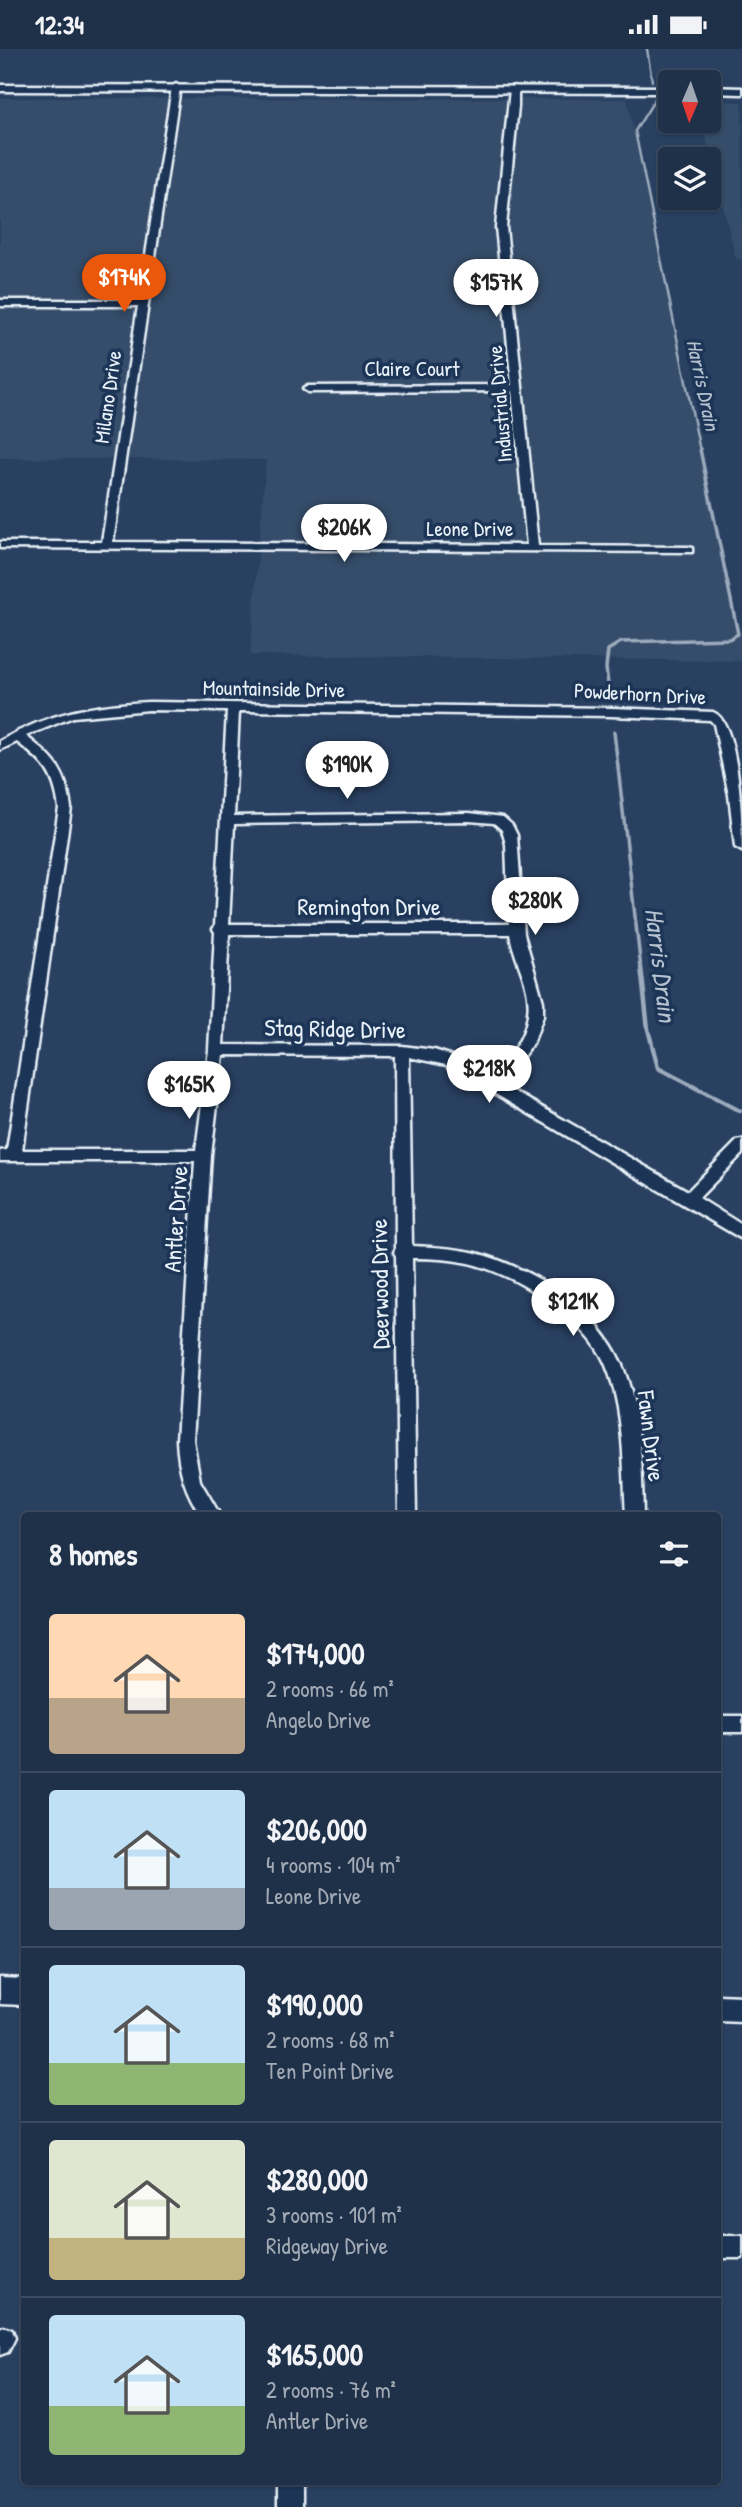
<!DOCTYPE html>
<html lang="en">
<head>
<meta charset="utf-8">
<style>
  :root { --surface:#1f3049; --page:#2c3c53; --text:#f1f3f6; --muted:#a1a9b4; --line:#3c4b61; --accent:#ea580c }
  body { margin:0; font-family:"Patrick Hand",sans-serif; background:var(--page); color:var(--text); height:100vh; display:flex; flex-direction:column; font-size:26px; white-space:nowrap }
  * { box-sizing:border-box; margin:0 }
  p { font-size:23px; color:var(--muted) }
  .icon { flex:none; width:38px; height:38px; fill:none; stroke:currentColor; stroke-width:2; stroke-linecap:round; stroke-linejoin:round }
  .map { position:relative; flex:1; overflow:hidden }
  .drawer { position:absolute; left:21px; top:1463px; width:700px; height:973px; display:flex; flex-direction:column; background:var(--surface); border-radius:7px; box-shadow:0 2px 5px #0004,0 0 0 2px var(--line) }
  .drawer>* { flex:none }
  .needle { width:46px; rotate:182deg }
  .tools { position:absolute; left:658px; top:21px; display:grid; gap:14px }
  .tools a { display:grid; place-items:center; width:63px; height:63px; border-radius:7px; background:var(--surface); box-shadow:0 2px 5px #0004,0 0 0 2px var(--line); font-size:35px }
  .price { position:absolute; translate:-50% -60px; padding:0 16px; border-radius:24px; background:#fff; color:#222; font-size:23px; line-height:46px; filter:drop-shadow(0 2px 4px #0008) }
  .price::after { content:''; position:absolute; left:50%; top:42px; width:21px; height:16px; margin-left:-10px; background:inherit; clip-path:polygon(0 0,100% 0,50% 100%) }
  .price.selected { background:var(--accent); color:#fff }
  ul { padding:0; list-style:none }
  li { display:flex; align-items:center; gap:21px; height:175px; padding:0 28px }
  li+li { border-top:2px solid var(--line) }
  li span { display:grid; place-items:center; flex:none; width:196px; height:140px; border-radius:7px; color:#555 }
  li>.icon { margin-inline-start:auto }
  span .icon { width:84px; height:84px; fill:#fffc; stroke-width:1 }
  li b { font-size:30px }
  h2 { display:flex; justify-content:space-between; align-items:center; height:84px; padding:0 28px; font-size:30px }
  .status { display:flex; justify-content:space-between; align-items:center; height:49px; padding:0 35px; background:var(--surface); direction:ltr }
  .status svg { height:19px; fill:currentColor }
  .map>svg:first-child { display:block }
  .built { fill:#364d6b }
  .lines { fill:none; stroke-linecap:round; stroke-linejoin:round }
  .stream-far2 { stroke:#9dabbd; stroke-width:2.5 }
  .stream-far1 { stroke:#9dabbd; stroke-width:3.5 }
  .stream { stroke:#9dabbd; stroke-width:4.5 }
  .street-casing { stroke:#e8f1f8; stroke-width:5 }
  .secondary-casing { stroke:#e8f1f8; stroke-width:5 }
  .street { fill:#1d3557; fill-rule:evenodd }
  .secondary { fill:#1d3557; fill-rule:evenodd }
  .labels { text-anchor:middle; stroke-width:7; stroke-linejoin:round; paint-order:stroke }
  .far-street-label { font-size:21px; fill:#e8f1f8; stroke:#1d3557 }
  .far-water-label { font-size:21px; font-style:italic; fill:#b6c2d0; stroke:#1d3557 }
  .street-label { font-size:24px; fill:#e8f1f8; stroke:#1d3557 }
  .water-label { font-size:26px; font-style:italic; fill:#b6c2d0; stroke:#1d3557 }
</style>
</head>
<body>
<div class="status"><b>12:34</b><svg viewBox="0 0 49 12"><path d="M0 12V9h3v3zM5 12V6h3v6zM10 12V3h3v9zM15 12V0h3v12zM26 1h20v11H26zM47 4h2v5h-2z"/></svg></div>
<div class="map">
<svg width="742" height="2458" viewBox="0 0 742 2458">
  <rect width="100%" height="100%" fill="#294061"/>
  <filter id="ink" filterUnits="userSpaceOnUse"><feTurbulence type="fractalNoise" baseFrequency=".0143" numOctaves="2"/><feDisplacementMap in="SourceGraphic" scale="14" xChannelSelector="R" yChannelSelector="G"/><feConvolveMatrix kernelMatrix="1 2 1 2 8 2 1 2 1" color-interpolation-filters="sRGB"/></filter>
  <g filter="url(#ink)">
    <!-- built -->
    <path class="built" d="M 0,49 L 627,50 L 742,594 L 742,612 L 250,606 L 266,411 L 0,409 Z
      M 709,52 L 742,53 L 742,210 L 736,210 L 702,72 L 709,72 Z"/>
    <g class="lines">
      <!-- stream-far2 -->
      <path class="stream-far2" d="M 647,0 L 652,32
        M 655,50 L 635,82 L 700,402"/>
      <!-- stream-far1 -->
      <path class="stream-far1" d="M 609,643 L 606,619 L 608,601 L 621,593 L 729,590 L 738,585 L 700,400
        M 614,683 L 641,920"/>
      <!-- stream -->
      <path class="stream" d="M 641,918 L 648,980 L 658,1019 L 740,1062"/>
      <!-- street casing -->
      <g class="street-casing">
        <path id="street" d="M 176,35 L 180,38 L 113,493 L 527,496 L 512,342 L 308,343 L 303,340 L 308,337 L 512,336 L 496,178 L 510,40 L 514,37 L 518,40 L 518,57 L 506,178 L 538,497 L 688,498 L 692,499 L 692,503 L 0,499 L 0,493 L 102,493 L 138,257 L 0,257 L 0,251 L 139,251 L 172,38 Z
          M 149,653 L 611,659 L 713,663 C 740,673 742,775 742,802 L 735,798 L 729,746 L 714,675 L 710,671 L 611,667 L 239,662 L 234,767 L 469,764 L 503,768 L 512,776 L 517,786 L 524,885 L 543,953 L 543,967 L 534,992 L 503,1036 L 688,1142 L 737,1092 L 742,1091 L 742,1105 L 699,1149 L 742,1176 L 742,1190 L 446,1016 L 409,1008 L 412,1197 C 433,1198 455,1199 476,1204 C 532,1219 597,1259 621,1314 C 641,1359 642,1417 643,1466 L 626,1466 C 623,1416 625,1360 605,1314 C 586,1271 519,1228 476,1216 C 455,1210 433,1209 412,1209 L 416,1466 L 399,1466 L 396,1207 L 394,1203 L 396,1199 L 395,1007 L 223,1006 L 211,1106 L 193,1391 L 200,1432 L 220,1466 L 201,1466 C 185,1444 178,1418 177,1391 L 195,1112 L 0,1112 L 0,1102 L 7,1101 L 59,759 C 54,723 44,714 17,693 L 0,701 L 0,692 C 51,663 91,656 149,653 ZM 149,661 L 227,662 L 215,877 L 213,880 L 215,883 L 209,1001 L 196,1101 L 22,1101 L 71,759 C 66,721 55,710 26,687 L 73,668 ZM 469,772 L 494,774 L 502,781 L 506,795 L 509,875 L 229,875 L 234,775 ZM 229,885 L 510,885 C 513,903 521,919 526,937 C 536,974 516,1003 492,1029 L 456,1008 L 434,1001 L 402,997 L 223,996 Z
          M 718,1667 L 742,1667 L 742,1683 L 718,1683 Z
          M 718,2187 L 742,2187 L 742,2209 L 718,2209 Z
          M 4,2278 L 12,2281 L 15,2289 L 8,2303 L 0,2306 L 0,2280 Z
          M 278,2432 L 302,2432 L 302,2458 L 278,2458 Z"/>
      </g>
      <!-- secondary casing -->
      <g class="secondary-casing">
        <path id="secondary" d="M 0,36 L 670,38 L 670,44 L 0,42 Z
          M 709,38 L 742,39 L 742,45 L 709,44 Z
          M 0,1929 L 24,1930 L 24,1956 L 0,1955 Z
          M 718,1946 L 742,1947 L 742,1973 L 718,1972 Z"/>
      </g>
      <!-- street -->
      <use href="#street" class="street"/>
      <!-- secondary -->
      <use href="#secondary" class="secondary"/>
    </g>
  </g>
  <g class="labels">
    <!-- far-street labels -->
    <g class="far-street-label">
      <text x="412" y="327">Claire Court</text>
      <text transform="translate(108 348) rotate(-82)" y="7">Milano Drive</text>
      <text transform="translate(500 355) rotate(-95)" y="7">Industrial Drive</text>
      <text x="470" y="487">Leone Drive</text>
      <text transform="translate(274 640) rotate(1)" y="7">Mountainside Drive</text>
      <text transform="translate(640 645) rotate(3)" y="7">Powderhorn Drive</text>
    </g>
    <!-- far-water labels -->
    <g class="far-water-label">
      <text transform="translate(703 336) rotate(78)" y="7">Harris Drain</text>
    </g>
    <!-- street labels -->
    <g class="street-label">
      <text x="369" y="866">Remington Drive</text>
      <text transform="translate(335 980) rotate(1)" y="8">Stag Ridge Drive</text>
      <text transform="translate(176 1170) rotate(-86)" y="8">Antler Drive</text>
      <text transform="translate(380 1235) rotate(-91)" y="8">Deerwood Drive</text>
      <text transform="translate(651 1387) rotate(83)" y="8">Fawn Drive</text>
    </g>
    <!-- water labels -->
    <g class="water-label">
      <text transform="translate(661 916) rotate(83)" y="9">Harris Drain</text>
    </g>
  </g>
</svg>
<div class="tools">
<a><svg class="needle" viewBox="-14 -14 28 28"><path d="M0-13l5 13h-10z" fill="#e53935"/><path d="M0 13l5-13h-10z" fill="#a1a9b4"/></svg></a>
<a><svg class="icon" aria-label="layers" viewBox="0 0 24 24"><path d="M12 4l9 5-9 5-9-5zM3 14l9 5 9-5"/></svg></a>
</div>
<b class="price selected" style="left:124px;top:265px">$174K</b>
<b class="price" style="left:496px;top:270px">$157K</b>
<b class="price" style="left:344px;top:515px">$206K</b>
<b class="price" style="left:347px;top:752px">$190K</b>
<b class="price" style="left:535px;top:888px">$280K</b>
<b class="price" style="left:489px;top:1056px">$218K</b>
<b class="price" style="left:189px;top:1072px">$165K</b>
<b class="price" style="left:573px;top:1289px">$121K</b>
<section class="drawer">
<h2>8 homes<svg class="icon" aria-label="filters" viewBox="0 0 24 24"><path d="M4 7h16M4 17h16"/><circle cx="9" cy="7" r="2"/><circle cx="15" cy="17" r="2"/></svg></h2>
<ul>
<li><span style="background:linear-gradient(#ffd9b3 60%,#b9a48a 0)"><svg class="icon" aria-label="home" viewBox="0 0 24 24"><path d="M3 11l9-7 9 7M6 9v11h12V9"/></svg></span><div><b>$174,000</b><p>2 rooms · 66 m²</p><p>Angelo Drive</p></div></li>
<li><span style="background:linear-gradient(#bfe0f5 70%,#9aa5b1 0)"><svg class="icon" aria-label="home" viewBox="0 0 24 24"><path d="M3 11l9-7 9 7M6 9v11h12V9"/></svg></span><div><b>$206,000</b><p>4 rooms · 104 m²</p><p>Leone Drive</p></div></li>
<li><span style="background:linear-gradient(#bfe0f5 70%,#8fb573 0)"><svg class="icon" aria-label="home" viewBox="0 0 24 24"><path d="M3 11l9-7 9 7M6 9v11h12V9"/></svg></span><div><b>$190,000</b><p>2 rooms · 68 m²</p><p>Ten Point Drive</p></div></li>
<li><span style="background:linear-gradient(#dfe7d0 70%,#c2b280 0)"><svg class="icon" aria-label="home" viewBox="0 0 24 24"><path d="M3 11l9-7 9 7M6 9v11h12V9"/></svg></span><div><b>$280,000</b><p>3 rooms · 101 m²</p><p>Ridgeway Drive</p></div></li>
<li><span style="background:linear-gradient(#bfe0f5 65%,#8fb573 0)"><svg class="icon" aria-label="home" viewBox="0 0 24 24"><path d="M3 11l9-7 9 7M6 9v11h12V9"/></svg></span><div><b>$165,000</b><p>2 rooms · 76 m²</p><p>Antler Drive</p></div></li>
</ul>
</section>
</div>
</body>
</html>
